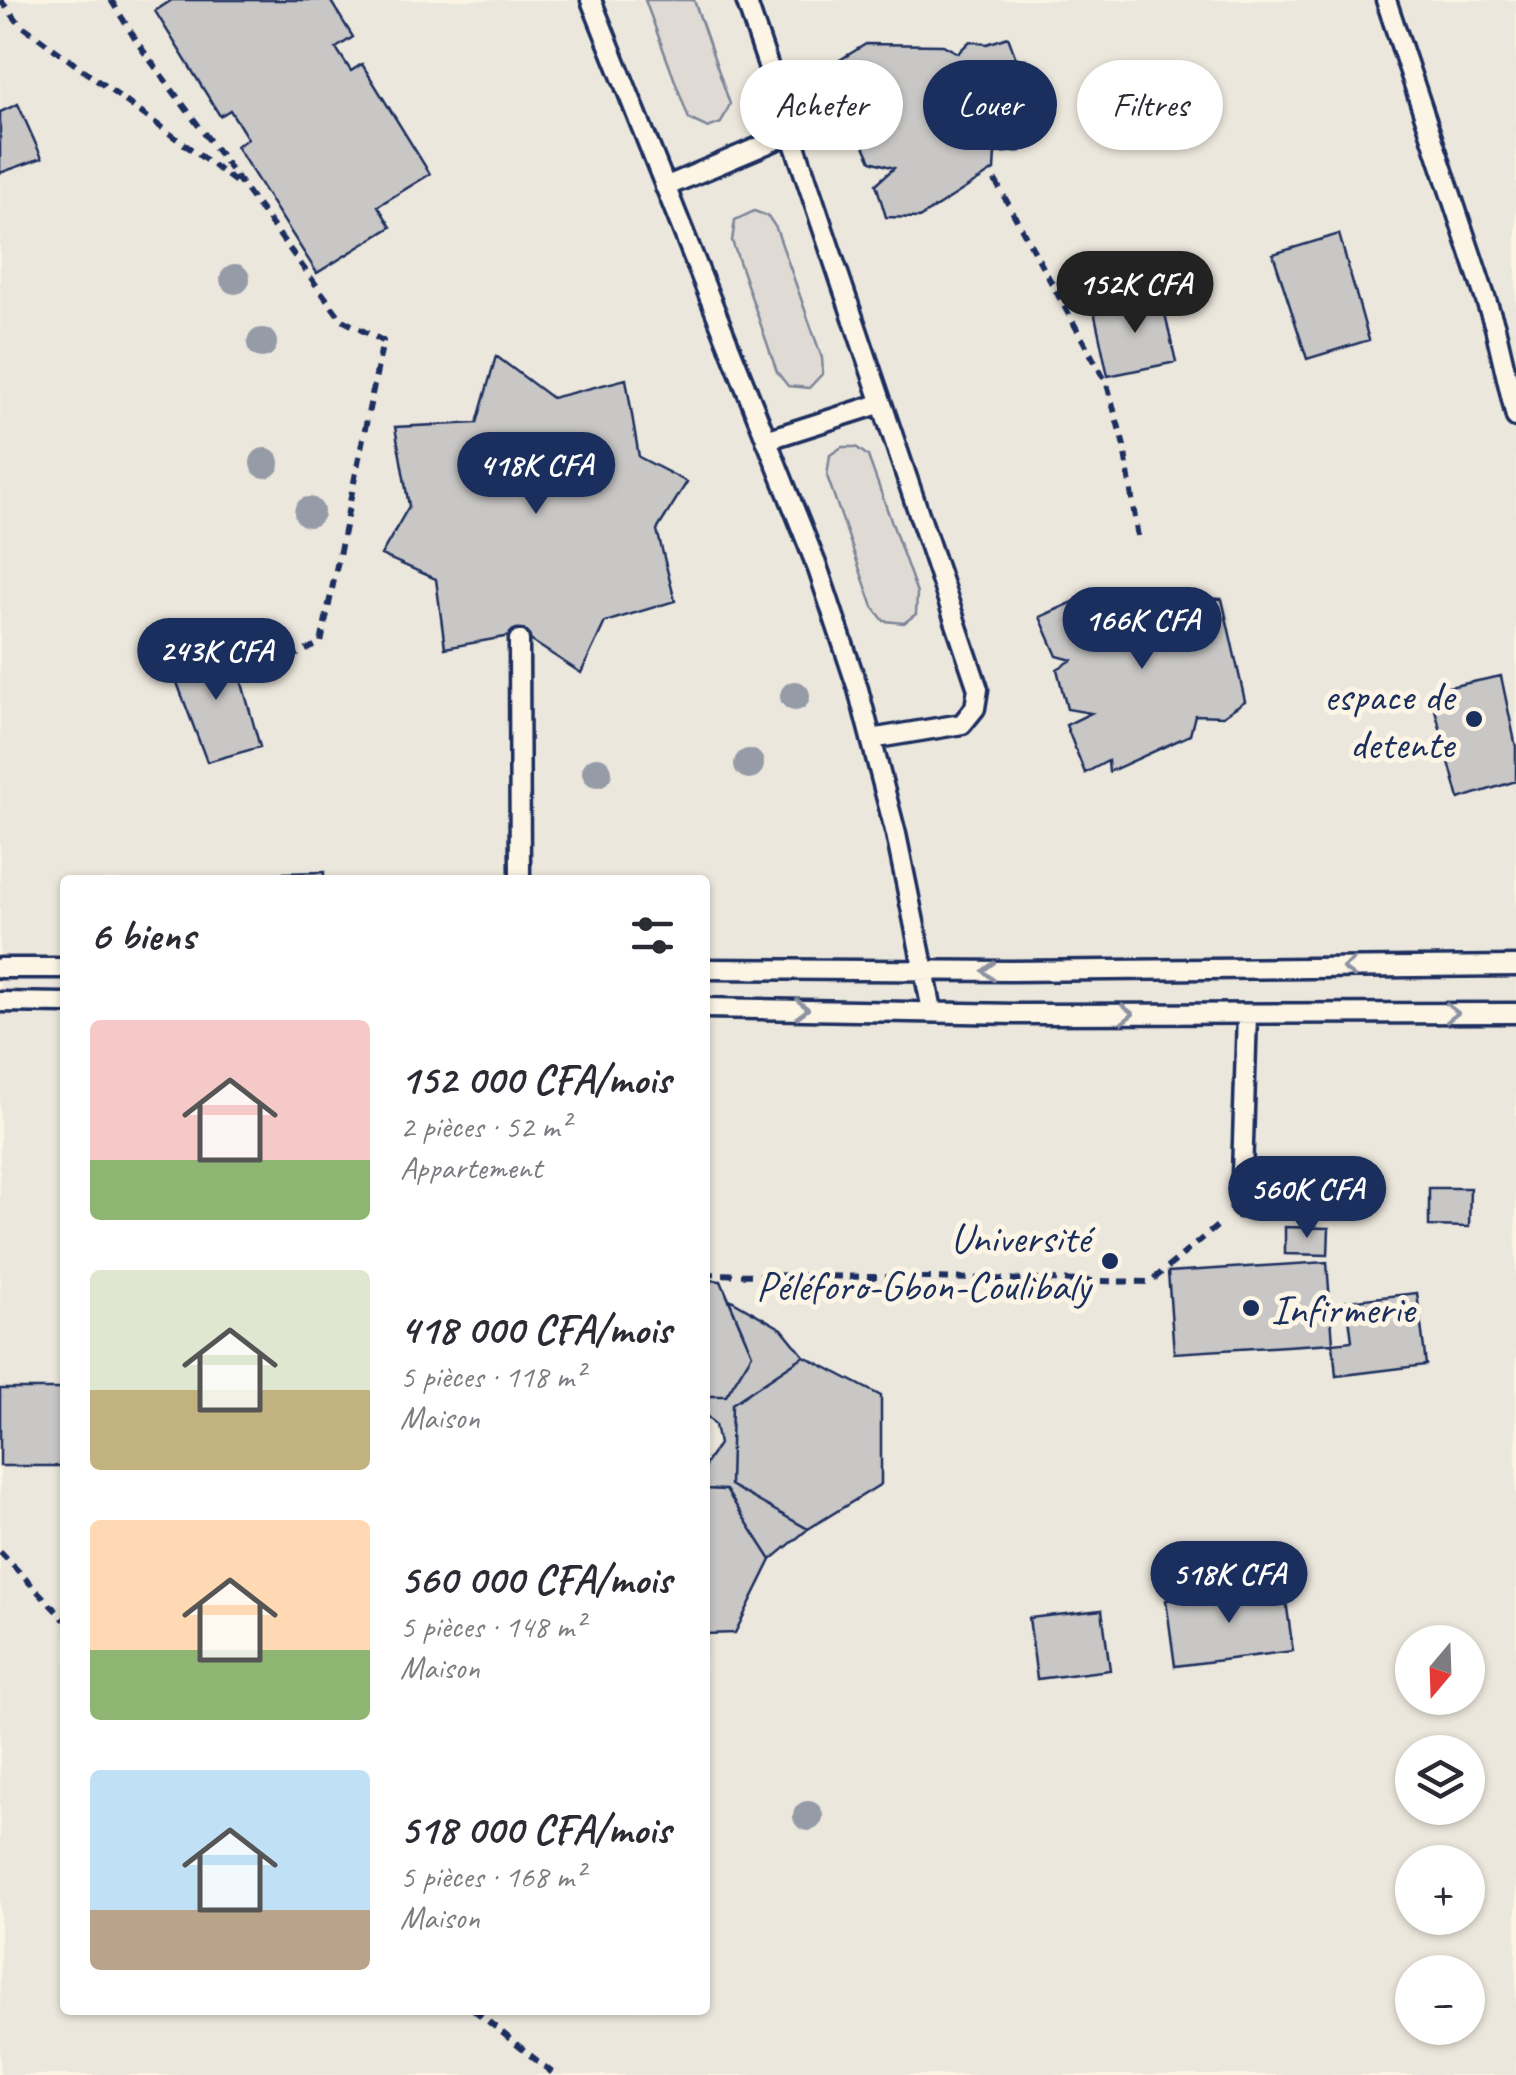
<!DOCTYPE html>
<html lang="fr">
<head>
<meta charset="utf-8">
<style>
  :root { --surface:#fff; --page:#f7f7f7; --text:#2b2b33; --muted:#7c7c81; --accent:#1b2f5e }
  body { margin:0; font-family:Caveat,sans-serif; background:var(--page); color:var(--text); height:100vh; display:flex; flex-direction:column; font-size:38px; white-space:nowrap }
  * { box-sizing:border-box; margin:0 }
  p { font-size:32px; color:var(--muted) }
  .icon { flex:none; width:55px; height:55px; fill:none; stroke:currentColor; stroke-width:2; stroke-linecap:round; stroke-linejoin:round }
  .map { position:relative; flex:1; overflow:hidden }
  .sheet { position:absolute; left:60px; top:875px; width:650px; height:1140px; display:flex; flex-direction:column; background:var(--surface); border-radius:10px; box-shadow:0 2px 8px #0004 }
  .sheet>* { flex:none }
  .top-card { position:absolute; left:740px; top:60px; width:625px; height:90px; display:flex; gap:20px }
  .needle { width:65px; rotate:199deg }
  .controls { position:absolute; left:1395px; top:1625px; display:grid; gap:20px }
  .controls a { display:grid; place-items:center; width:90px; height:90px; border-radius:50%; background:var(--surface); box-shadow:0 2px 8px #0004; font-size:50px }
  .price { position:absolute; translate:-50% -85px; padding:0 22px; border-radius:35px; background:var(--accent); color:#fff; font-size:32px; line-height:65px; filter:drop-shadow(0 2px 5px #0008) }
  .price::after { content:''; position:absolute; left:50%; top:60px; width:30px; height:22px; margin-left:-15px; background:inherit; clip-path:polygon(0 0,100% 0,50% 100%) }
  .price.active { background:#222; color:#fff }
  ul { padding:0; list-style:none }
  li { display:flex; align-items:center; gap:30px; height:250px; padding:0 30px }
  li span { display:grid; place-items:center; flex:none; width:280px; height:200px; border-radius:10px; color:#555 }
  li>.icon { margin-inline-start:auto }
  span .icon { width:120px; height:120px; fill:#fffc; stroke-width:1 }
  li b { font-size:42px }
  h2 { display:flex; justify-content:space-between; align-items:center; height:120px; padding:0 30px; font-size:42px }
  .tag { padding:0 35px; border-radius:45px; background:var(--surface); box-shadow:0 2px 8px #0004; font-size:35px; line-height:90px }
  .tag.active { background:var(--accent); color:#fff }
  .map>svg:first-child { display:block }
  .built { fill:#ece7dc; fill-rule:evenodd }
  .green { fill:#dfdbd4; stroke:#7d8599; stroke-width:2.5 }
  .building { fill:#c8c7c6; stroke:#1b2f5e; stroke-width:2.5 }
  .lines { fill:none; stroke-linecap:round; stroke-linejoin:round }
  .lane-casing { stroke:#1b2f5e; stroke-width:25 }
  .path { stroke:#1b2f5e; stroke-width:6; stroke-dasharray:10 8; stroke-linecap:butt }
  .lane { stroke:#fcf5e5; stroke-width:18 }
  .tree { fill:#969ba8 }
  .oneway { stroke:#8c92a2 }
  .poi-dot { fill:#1b2f5e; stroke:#fcf5e5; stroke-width:4 }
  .labels { text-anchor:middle; stroke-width:10; stroke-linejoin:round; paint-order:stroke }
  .poi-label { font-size:42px; fill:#1b2f5e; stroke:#fcf5e5; text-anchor:end }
</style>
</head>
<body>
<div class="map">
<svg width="1516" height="2075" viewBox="0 0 1516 2075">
  <rect width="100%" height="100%" fill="#fcf5e5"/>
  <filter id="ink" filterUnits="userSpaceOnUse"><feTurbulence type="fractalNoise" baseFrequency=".01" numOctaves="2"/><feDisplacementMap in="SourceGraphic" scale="20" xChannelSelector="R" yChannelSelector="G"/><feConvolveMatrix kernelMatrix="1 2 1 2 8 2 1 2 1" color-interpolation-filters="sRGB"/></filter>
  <g filter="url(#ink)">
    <!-- built -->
    <path class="built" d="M 0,0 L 1516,0 L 1516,2075 L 0,2075 ZM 65,880 L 705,880 L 705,2010 L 65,2010 ZM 1412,1642 L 1468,1642 L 1468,1698 L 1412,1698 ZM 1412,1752 L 1468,1752 L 1468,1808 L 1412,1808 ZM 1412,1862 L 1468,1862 L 1468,1918 L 1412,1918 ZM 1412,1972 L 1468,1972 L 1468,2028 L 1412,2028 Z"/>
    <!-- green -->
    <path class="green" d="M 645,0 L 694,0 L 730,104 L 721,123 L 708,128 L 689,119 Z
      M 754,211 L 768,216 L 776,228 L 822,358 L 823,373 L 809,388 L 788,386 L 777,372 L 732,241 L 735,220 Z
      M 842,447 L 856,447 L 868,456 L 917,593 L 916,614 L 904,623 L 884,621 L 873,607 L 827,476 L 830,455 Z"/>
    <!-- building -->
    <path class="building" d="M 172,0 L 330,0 L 353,37 L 336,48 L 351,71 L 362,64 L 430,174 L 378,206 L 391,227 L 317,273 L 236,146 L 248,139 L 230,110 L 220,116 L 155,11 Z
      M 1008,37 L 1044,133 L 1027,141 L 1021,151 L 995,153 L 994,170 L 919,218 L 886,217 L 876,184 L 894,168 L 871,161 L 853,122 L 872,102 L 855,104 L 835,63 L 866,44 L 943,45 L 958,53 L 970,41 L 987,44 Z
      M 18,104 L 42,158 L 0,173 L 0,112 Z
      M 1339,234 L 1369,340 L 1307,359 L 1273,254 Z
      M 1161,296 L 1176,362 L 1108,376 L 1094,311 Z
      M 496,356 L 552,398 L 626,379 L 639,457 L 687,482 L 657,530 L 675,601 L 605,622 L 581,673 L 521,634 L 445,648 L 436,579 L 381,555 L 409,506 L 395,427 L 477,423 Z
      M 1091,594 L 1222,599 L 1245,701 L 1223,716 L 1195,715 L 1190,735 L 1109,772 L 1108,761 L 1085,773 L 1066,725 L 1091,713 L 1067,709 L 1057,669 L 1072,660 L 1057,656 L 1040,617 Z
      M 212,643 L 236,662 L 260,747 L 207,762 L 170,664 Z
      M 1501,676 L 1516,747 L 1516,781 L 1459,799 L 1430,691 Z
      M 324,872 L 324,880 L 284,880 L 284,873 Z
      M 1429,1188 L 1470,1188 L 1469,1227 L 1429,1226 Z
      M 1285,1227 L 1329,1228 L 1328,1255 L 1285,1254 Z
      M 1327,1262 L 1333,1343 L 1174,1353 L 1168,1272 Z
      M 705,1280 L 721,1281 L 752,1354 L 726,1396 L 705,1396 Z
      M 1417,1293 L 1426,1365 L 1336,1376 L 1333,1343 L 1352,1341 L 1347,1301 Z
      M 728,1298 L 782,1329 L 804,1356 L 732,1404 L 730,1485 L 808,1529 L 771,1560 L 726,1490 L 705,1489 L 705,1465 L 719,1444 L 715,1425 L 705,1414 L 705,1396 L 726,1396 L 752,1354 Z
      M 804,1356 L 881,1396 L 881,1484 L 808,1529 L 730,1485 L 732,1404 Z
      M 0,1389 L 65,1389 L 65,1466 L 0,1466 Z
      M 705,1489 L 726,1490 L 771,1560 L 735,1633 L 705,1634 Z
      M 1284,1586 L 1293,1651 L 1175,1666 L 1166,1600 Z
      M 1102,1610 L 1110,1670 L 1037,1679 L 1029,1618 Z"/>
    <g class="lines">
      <!-- lane casing -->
      <g class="lane-casing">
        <path id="lane" d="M 591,0 L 818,569 L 858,689 L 896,834 L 932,1010
          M 746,0 L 978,689 L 975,708 L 962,724 L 871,739
          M 1386,0 L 1495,327 L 1516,417
          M 665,187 L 790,134
          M 766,440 L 879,404
          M 519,640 L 520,880
          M 0,968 L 65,968
          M 705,969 L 1011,971 L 1516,966
          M 0,1002 L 65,1003
          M 705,1008 L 1016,1014 L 1516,1013
          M 1241,1207 L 1247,1014"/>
      </g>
      <!-- path -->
      <path class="path" d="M 0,0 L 20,24 L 240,185
        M 111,0 L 139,45 L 342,320 L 383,341 L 321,643 L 259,672
        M 995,180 L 1107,384 L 1124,446 L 1138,538
        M 705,1274 L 1150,1282 L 1222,1222
        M 0,1552 L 65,1620
        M 474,2010 L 555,2075"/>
      <!-- lane -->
      <use href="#lane" class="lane"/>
    </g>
    <!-- trees -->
    <g class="tree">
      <circle cx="235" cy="279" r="15"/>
      <circle cx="262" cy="343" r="15"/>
      <circle cx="265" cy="463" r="15"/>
      <circle cx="309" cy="512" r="15"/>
      <circle cx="795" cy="696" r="15"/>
      <circle cx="749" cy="764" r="15"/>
      <circle cx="597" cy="772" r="15"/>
      <circle cx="808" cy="1816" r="15"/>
    </g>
    <!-- one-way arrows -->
    <defs><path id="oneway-chevron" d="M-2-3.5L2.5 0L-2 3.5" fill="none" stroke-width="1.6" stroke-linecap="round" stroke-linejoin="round" transform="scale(2.5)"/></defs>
    <g class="oneway">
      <use href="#oneway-chevron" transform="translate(1349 968) rotate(179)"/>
      <use href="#oneway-chevron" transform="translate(989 971) rotate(-178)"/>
      <use href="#oneway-chevron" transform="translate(802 1009) rotate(1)"/>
      <use href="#oneway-chevron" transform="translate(1452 1013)"/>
      <use href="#oneway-chevron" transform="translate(1127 1014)"/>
    </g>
  </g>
  <!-- markers -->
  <g class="poi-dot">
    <circle cx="1474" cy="719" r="10"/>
    <circle cx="1110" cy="1261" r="10"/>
    <circle cx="1251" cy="1308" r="10"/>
  </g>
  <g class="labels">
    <!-- poi labels -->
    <g class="poi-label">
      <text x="1454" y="710">espace de<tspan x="1454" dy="48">detente</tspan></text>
      <text x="1090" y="1252">Université<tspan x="1090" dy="48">Péléforo-Gbon-Coulibaly</tspan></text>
      <text x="1271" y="1323" text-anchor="start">Infirmerie</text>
    </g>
  </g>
</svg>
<div class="controls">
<a><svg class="needle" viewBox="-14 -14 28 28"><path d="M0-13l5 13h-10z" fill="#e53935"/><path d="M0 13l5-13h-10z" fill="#7c7c81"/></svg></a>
<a><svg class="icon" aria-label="layers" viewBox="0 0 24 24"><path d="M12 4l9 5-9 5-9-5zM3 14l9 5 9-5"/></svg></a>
<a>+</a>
<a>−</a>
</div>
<b class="price active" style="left:1135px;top:336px">152K CFA</b>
<b class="price" style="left:536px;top:517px">418K CFA</b>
<b class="price" style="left:1142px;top:672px">166K CFA</b>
<b class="price" style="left:216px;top:703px">243K CFA</b>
<b class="price" style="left:1307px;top:1241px">560K CFA</b>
<b class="price" style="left:1229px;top:1626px">518K CFA</b>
<div class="top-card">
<a class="tag">Acheter</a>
<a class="tag active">Louer</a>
<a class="tag">Filtres</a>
</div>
<section class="sheet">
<h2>6 biens<svg class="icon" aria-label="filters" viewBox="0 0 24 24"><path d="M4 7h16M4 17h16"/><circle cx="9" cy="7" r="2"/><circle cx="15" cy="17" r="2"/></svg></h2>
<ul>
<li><span style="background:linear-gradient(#f6c9c9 70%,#8fb573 0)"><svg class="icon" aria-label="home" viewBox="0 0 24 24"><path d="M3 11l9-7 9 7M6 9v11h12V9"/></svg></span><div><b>152 000 CFA/mois</b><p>2 pièces · 52 m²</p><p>Appartement</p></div></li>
<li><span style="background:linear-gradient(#dfe7d0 60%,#c2b280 0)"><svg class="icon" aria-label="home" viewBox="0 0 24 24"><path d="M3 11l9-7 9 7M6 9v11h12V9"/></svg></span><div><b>418 000 CFA/mois</b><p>5 pièces · 118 m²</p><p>Maison</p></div></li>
<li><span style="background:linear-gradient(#ffd9b3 65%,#8fb573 0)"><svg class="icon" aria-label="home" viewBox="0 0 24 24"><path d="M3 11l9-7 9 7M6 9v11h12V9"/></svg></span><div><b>560 000 CFA/mois</b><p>5 pièces · 148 m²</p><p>Maison</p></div></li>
<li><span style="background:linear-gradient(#bfe0f5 70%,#b9a48a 0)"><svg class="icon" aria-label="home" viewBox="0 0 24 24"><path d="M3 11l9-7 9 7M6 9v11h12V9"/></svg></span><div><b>518 000 CFA/mois</b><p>5 pièces · 168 m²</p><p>Maison</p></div></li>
</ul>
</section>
</div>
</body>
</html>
